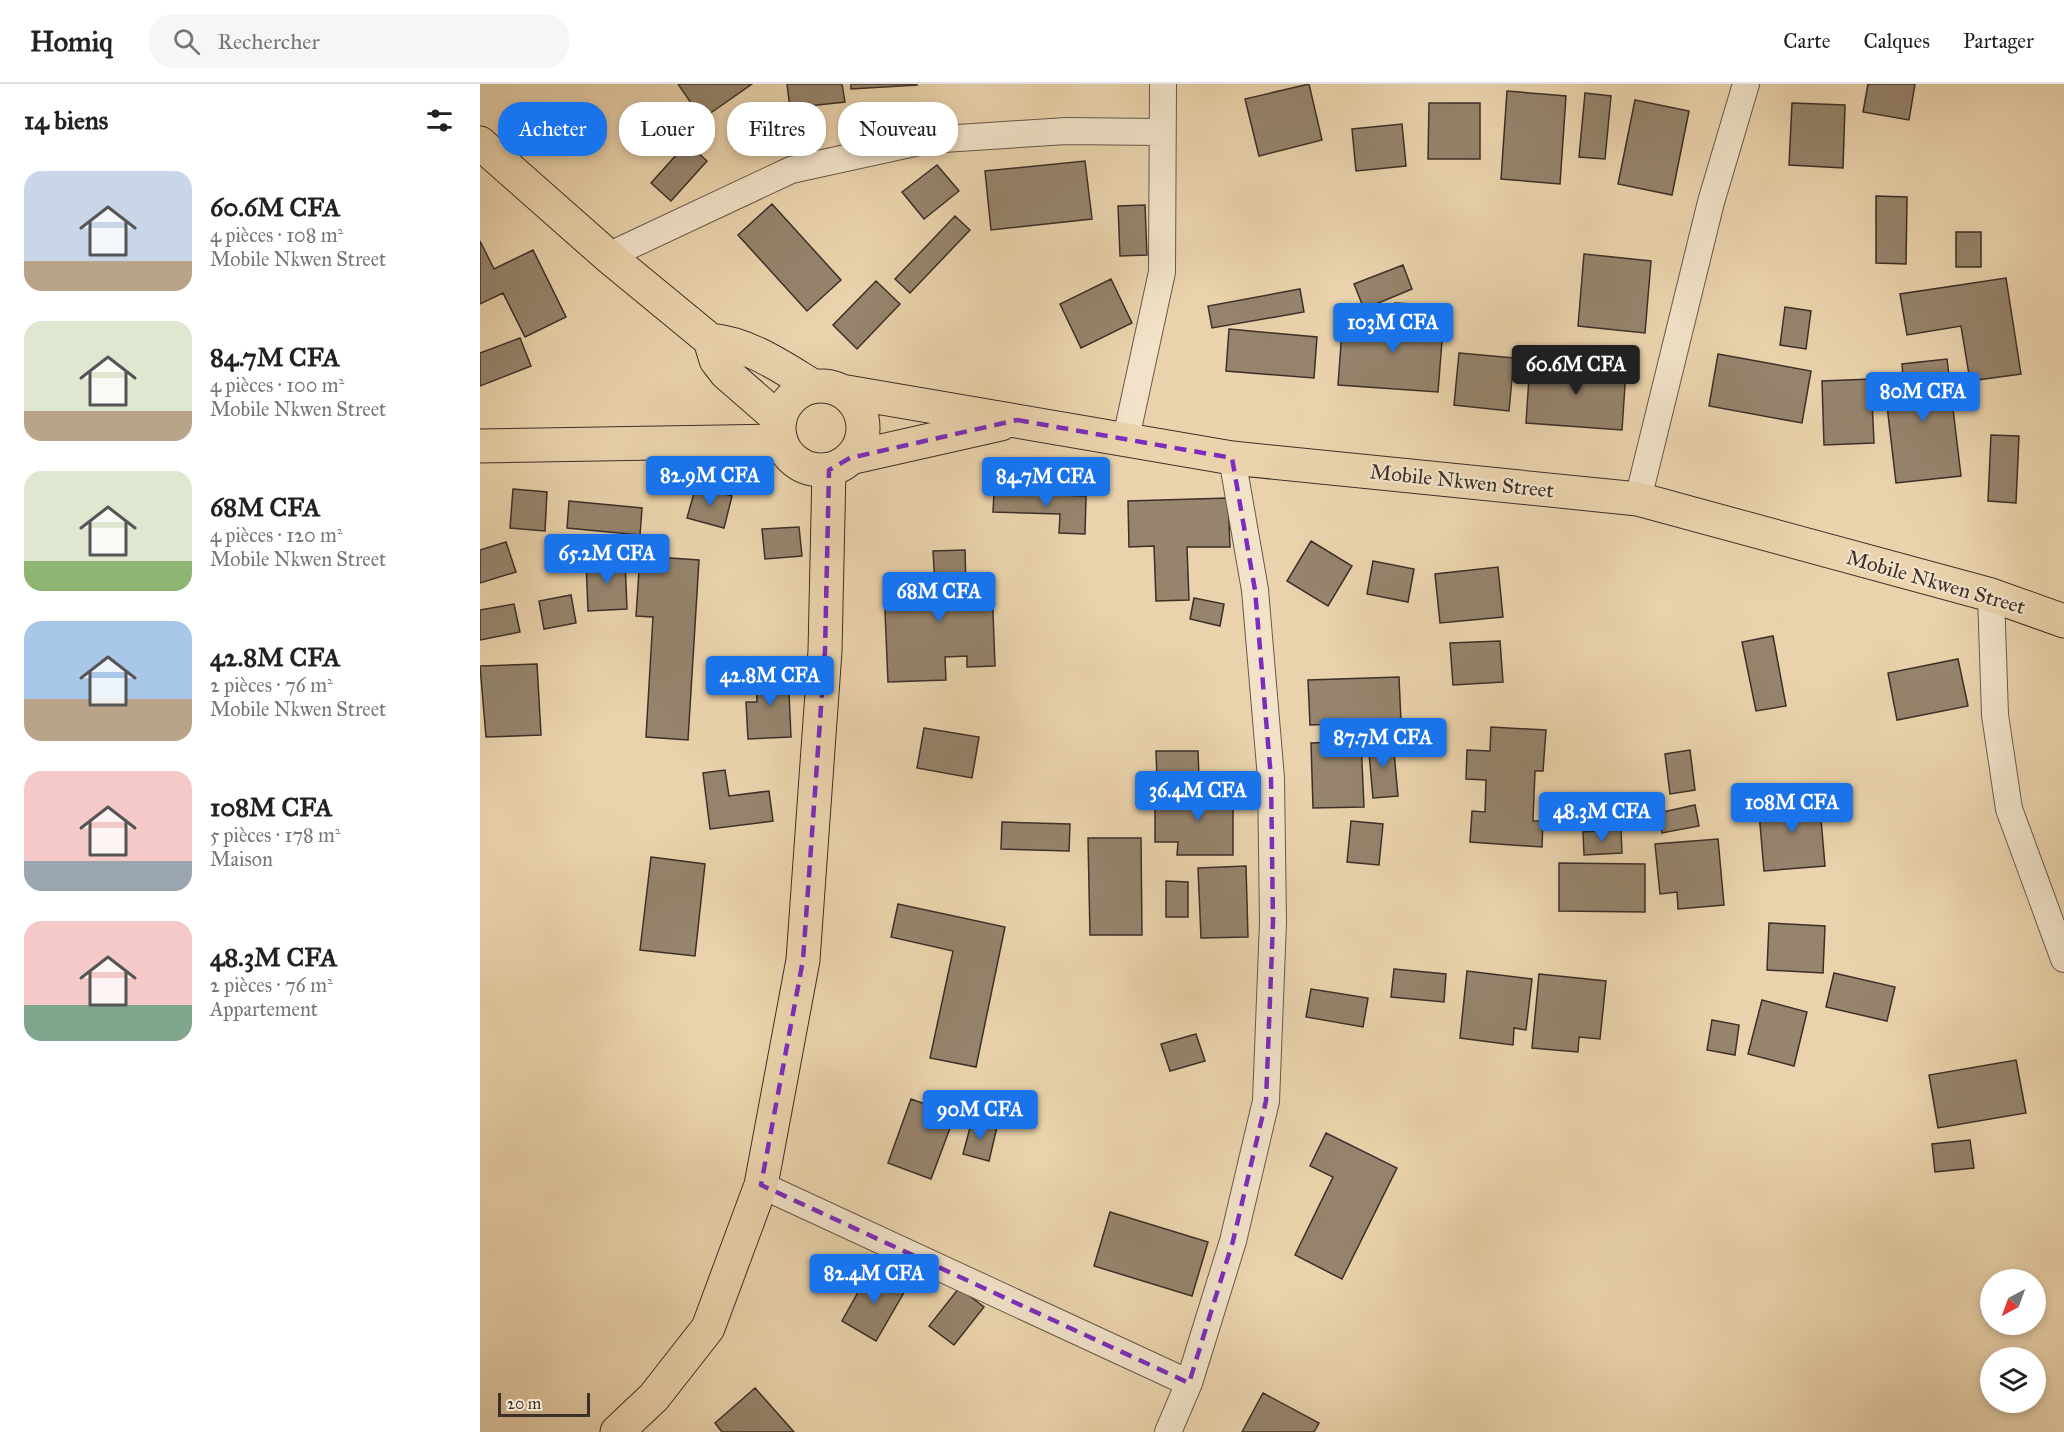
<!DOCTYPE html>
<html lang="fr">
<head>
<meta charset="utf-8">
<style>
  :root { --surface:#fff; --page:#f6f6f6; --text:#222; --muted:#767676; --line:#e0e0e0; --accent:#1a73e8 }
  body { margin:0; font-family:"IM FELL Great Primer",serif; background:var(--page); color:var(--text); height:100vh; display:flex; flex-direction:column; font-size:22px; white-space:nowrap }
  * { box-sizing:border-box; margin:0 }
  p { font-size:20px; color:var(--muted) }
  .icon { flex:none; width:33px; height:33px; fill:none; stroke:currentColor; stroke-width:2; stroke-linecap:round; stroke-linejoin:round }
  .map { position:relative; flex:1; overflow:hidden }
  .sheet { display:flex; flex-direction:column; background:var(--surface); width:480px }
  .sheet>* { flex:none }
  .top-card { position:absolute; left:18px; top:18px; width:570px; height:54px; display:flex; gap:12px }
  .needle { width:39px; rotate:221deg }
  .buttons { position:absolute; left:1500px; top:1185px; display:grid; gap:12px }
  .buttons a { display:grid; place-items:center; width:66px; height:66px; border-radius:50%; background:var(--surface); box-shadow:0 3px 9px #0003; font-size:30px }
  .scale { position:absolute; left:18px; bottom:15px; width:92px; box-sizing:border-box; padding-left:6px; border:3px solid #3c2f29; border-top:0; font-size:16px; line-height:21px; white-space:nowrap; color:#3c2f29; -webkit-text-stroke:4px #f1e2c9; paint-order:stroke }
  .price { position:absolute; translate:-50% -51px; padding:0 14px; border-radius:6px; background:var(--accent); color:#fff; font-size:20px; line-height:39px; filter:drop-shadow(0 2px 3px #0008) }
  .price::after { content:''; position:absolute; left:50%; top:36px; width:18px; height:14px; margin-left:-9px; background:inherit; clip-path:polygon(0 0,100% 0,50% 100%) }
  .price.active { background:#222; color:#fff }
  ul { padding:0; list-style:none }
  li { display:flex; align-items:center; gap:18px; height:150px; padding:0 24px }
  li span { display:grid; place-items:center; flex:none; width:168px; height:120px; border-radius:18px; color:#555 }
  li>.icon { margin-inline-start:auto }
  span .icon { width:72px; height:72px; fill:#fffc; stroke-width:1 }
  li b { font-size:26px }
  h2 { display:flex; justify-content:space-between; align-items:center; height:72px; padding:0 24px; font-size:26px }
  .chip { padding:0 21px; border-radius:24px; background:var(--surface); box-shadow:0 3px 9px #0003; font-size:21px; line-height:54px }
  .chip.active { background:var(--accent); color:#fff }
  header { display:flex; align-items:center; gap:36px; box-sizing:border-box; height:84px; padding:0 30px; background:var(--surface); border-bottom:2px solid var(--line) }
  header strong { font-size:28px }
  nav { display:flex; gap:33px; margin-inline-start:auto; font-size:21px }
  .search { width:420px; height:54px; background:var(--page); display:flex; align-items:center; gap:15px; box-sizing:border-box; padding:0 21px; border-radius:24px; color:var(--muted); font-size:22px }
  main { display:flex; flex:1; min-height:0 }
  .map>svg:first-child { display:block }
  .building { fill:#96846d; stroke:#3c2f29; stroke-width:1.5 }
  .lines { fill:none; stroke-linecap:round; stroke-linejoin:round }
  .street-casing { stroke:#68584a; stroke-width:28 }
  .primary-casing { stroke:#3c2f29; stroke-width:35 }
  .highway-casing { stroke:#3c2f29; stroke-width:35 }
  .street { stroke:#f1e2c9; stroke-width:26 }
  .primary { stroke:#ead3ac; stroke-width:33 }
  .highway { stroke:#ead3ac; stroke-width:33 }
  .marked { fill:none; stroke:#7b2cbf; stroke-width:4.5; stroke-dasharray:12 8; stroke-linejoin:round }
  .labels { text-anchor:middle; stroke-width:4.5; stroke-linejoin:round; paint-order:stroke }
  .street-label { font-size:21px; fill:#3c2f29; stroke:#f1e2c9 }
</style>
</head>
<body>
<header>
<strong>Homiq</strong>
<div class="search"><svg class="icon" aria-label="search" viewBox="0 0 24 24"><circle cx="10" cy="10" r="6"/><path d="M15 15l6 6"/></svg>Rechercher</div>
<nav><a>Carte</a><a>Calques</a><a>Partager</a></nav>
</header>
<main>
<section class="sheet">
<h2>14 biens<svg class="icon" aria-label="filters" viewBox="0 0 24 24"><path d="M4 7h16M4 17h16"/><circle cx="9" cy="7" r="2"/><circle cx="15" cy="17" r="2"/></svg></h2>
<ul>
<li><span style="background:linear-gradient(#c9d6e8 75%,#b9a48a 0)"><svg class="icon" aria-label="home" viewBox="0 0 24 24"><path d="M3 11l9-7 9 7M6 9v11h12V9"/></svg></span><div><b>60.6M CFA</b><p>4 pièces · 108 m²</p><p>Mobile Nkwen Street</p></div></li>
<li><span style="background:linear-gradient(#dfe7d0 75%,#b9a48a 0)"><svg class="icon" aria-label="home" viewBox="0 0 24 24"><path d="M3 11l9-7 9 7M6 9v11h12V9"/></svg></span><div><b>84.7M CFA</b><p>4 pièces · 100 m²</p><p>Mobile Nkwen Street</p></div></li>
<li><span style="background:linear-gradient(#dfe7d0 75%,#8fb573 0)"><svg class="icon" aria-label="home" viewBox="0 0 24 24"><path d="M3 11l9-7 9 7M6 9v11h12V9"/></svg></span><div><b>68M CFA</b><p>4 pièces · 120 m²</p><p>Mobile Nkwen Street</p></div></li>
<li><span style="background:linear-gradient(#a9c7e8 65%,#b9a48a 0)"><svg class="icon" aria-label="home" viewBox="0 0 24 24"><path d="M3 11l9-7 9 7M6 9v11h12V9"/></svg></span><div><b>42.8M CFA</b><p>2 pièces · 76 m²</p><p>Mobile Nkwen Street</p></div></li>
<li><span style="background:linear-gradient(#f6c9c9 75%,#9aa5b1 0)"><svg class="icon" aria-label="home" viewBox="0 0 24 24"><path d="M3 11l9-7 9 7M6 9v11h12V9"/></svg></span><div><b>108M CFA</b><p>5 pièces · 178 m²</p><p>Maison</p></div></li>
<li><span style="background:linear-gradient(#f6c9c9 70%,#7fa58c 0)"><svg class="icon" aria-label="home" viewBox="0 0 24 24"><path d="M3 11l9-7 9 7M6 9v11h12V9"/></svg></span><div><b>48.3M CFA</b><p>2 pièces · 76 m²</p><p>Appartement</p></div></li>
</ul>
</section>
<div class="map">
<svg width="1584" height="1348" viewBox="0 0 1584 1348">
  <rect width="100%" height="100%" fill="#ead3ac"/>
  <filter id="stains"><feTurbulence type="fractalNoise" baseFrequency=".00333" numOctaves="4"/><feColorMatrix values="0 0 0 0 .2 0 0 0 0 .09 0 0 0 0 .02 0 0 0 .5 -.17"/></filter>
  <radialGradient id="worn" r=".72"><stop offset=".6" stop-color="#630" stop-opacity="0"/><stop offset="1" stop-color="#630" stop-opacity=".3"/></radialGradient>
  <!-- building -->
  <path class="building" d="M 198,0 L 272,0 L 222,35 Z
    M 307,0 L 362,0 L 365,18 L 310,24 Z
    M 371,0 L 437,0 L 437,1 L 371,5 Z
    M 829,0 L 842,56 L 779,72 L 765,15 Z
    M 1388,0 L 1435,0 L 1429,36 L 1383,28 Z
    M 1027,7 L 1086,12 L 1080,100 L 1021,95 Z
    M 1105,9 L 1131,12 L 1125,75 L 1099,73 Z
    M 1155,16 L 1209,27 L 1192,111 L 1138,100 Z
    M 949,19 L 1000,19 L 1000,75 L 948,75 Z
    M 1312,19 L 1365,21 L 1363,84 L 1309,81 Z
    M 922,40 L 926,82 L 876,87 L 872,45 Z
    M 207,59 L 227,77 L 191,117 L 171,99 Z
    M 605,77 L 612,135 L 511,146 L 505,87 Z
    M 457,81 L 479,107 L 444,135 L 422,108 Z
    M 1396,112 L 1427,113 L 1426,180 L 1396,179 Z
    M 292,120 L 361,196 L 327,227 L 258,151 Z
    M 665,121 L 667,171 L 640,172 L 638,122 Z
    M 475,132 L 490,146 L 430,209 L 415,195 Z
    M 1476,148 L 1501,148 L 1501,183 L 1476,183 Z
    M 0,157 L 14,185 L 53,166 L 86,233 L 45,253 L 23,209 L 0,220 Z
    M 1104,170 L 1171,177 L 1165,249 L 1098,242 Z
    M 923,181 L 932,205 L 884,225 L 874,200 Z
    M 1526,194 L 1541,290 L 1490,297 L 1481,242 L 1427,251 L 1420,210 Z
    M 631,195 L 652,239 L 601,264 L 580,220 Z
    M 396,197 L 420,220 L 377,265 L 353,241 Z
    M 820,205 L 824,228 L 732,244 L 728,222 Z
    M 915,219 L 951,221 L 949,256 L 962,257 L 958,308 L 858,301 L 862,246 L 913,250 Z
    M 1305,223 L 1331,227 L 1326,265 L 1300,261 Z
    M 749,245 L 837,253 L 834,294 L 746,287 Z
    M 40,254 L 51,282 L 0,302 L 0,269 Z
    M 979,269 L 1034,274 L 1029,327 L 974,321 Z
    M 1238,270 L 1331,287 L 1322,339 L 1229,322 Z
    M 1467,275 L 1481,392 L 1416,399 L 1404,296 L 1423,293 L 1422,280 Z
    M 1050,278 L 1146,286 L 1142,346 L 1046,339 Z
    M 1391,295 L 1394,359 L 1344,361 L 1342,297 Z
    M 1511,351 L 1539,352 L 1536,419 L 1508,417 Z
    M 216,402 L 252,412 L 244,444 L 207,434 Z
    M 33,405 L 67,408 L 65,447 L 30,444 Z
    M 514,408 L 606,412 L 605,450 L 579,449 L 580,430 L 513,428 Z
    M 748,414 L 750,463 L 707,463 L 709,516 L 676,517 L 674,462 L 649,463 L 648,417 Z
    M 89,417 L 162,424 L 160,451 L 87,444 Z
    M 319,443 L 322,472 L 285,475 L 282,445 Z
    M 831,457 L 872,482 L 848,522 L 807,497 Z
    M 26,458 L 36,488 L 0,499 L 0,466 Z
    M 485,466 L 486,502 L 512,502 L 515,582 L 487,583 L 487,572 L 465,573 L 466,596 L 408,598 L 404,504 L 455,502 L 453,467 Z
    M 160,472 L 219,476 L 208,656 L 166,653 L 173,533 L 156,532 Z
    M 145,475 L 147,525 L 108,527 L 106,477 Z
    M 893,477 L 934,485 L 928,518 L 887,510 Z
    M 1018,483 L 1023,533 L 960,539 L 955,490 Z
    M 91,511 L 96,539 L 64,545 L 59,517 Z
    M 714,514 L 744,520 L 740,542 L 710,535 Z
    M 34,520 L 40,548 L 0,556 L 0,526 Z
    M 1293,552 L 1306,622 L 1276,627 L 1262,558 Z
    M 1020,557 L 1023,598 L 973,601 L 970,559 Z
    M 1478,575 L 1488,622 L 1417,636 L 1408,589 Z
    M 57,580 L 61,651 L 6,653 L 0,582 Z
    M 308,587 L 311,653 L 268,655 L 266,618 L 277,618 L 276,588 Z
    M 919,593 L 921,638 L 830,641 L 828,596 Z
    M 1011,643 L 1066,646 L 1063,687 L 1055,687 L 1053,737 L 1063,737 L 1062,763 L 990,758 L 992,727 L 1005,728 L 1006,696 L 986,695 L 987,666 L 1010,667 Z
    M 444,644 L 499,653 L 492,694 L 437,684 Z
    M 881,657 L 884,723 L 833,724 L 831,659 Z
    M 913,657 L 918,712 L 893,714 L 888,658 Z
    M 1210,666 L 1215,706 L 1190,710 L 1185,670 Z
    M 676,667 L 718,667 L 719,694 L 677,695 Z
    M 245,686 L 249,712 L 289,707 L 293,737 L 230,745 L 223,689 Z
    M 691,706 L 753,706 L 753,771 L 697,771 L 698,758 L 675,758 L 675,722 L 691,722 Z
    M 1339,712 L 1345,782 L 1284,787 L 1278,717 Z
    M 1215,721 L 1219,742 L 1182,749 L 1178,729 Z
    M 871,737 L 903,740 L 899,781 L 867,778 Z
    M 522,738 L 590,740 L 589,767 L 521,765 Z
    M 1141,746 L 1142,769 L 1104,771 L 1103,748 Z
    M 608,754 L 661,754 L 662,851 L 610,851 Z
    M 1238,755 L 1244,821 L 1198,825 L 1197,808 L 1180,810 L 1175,760 Z
    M 171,773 L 225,780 L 215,872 L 160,866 Z
    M 1079,779 L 1165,780 L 1165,828 L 1079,827 Z
    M 766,782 L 768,853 L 721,854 L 718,784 Z
    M 686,797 L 708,798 L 708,833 L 686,833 Z
    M 418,820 L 525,843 L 496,983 L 450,974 L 473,867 L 411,853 Z
    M 1289,839 L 1345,842 L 1343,889 L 1287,886 Z
    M 914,885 L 966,890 L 964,918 L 911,913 Z
    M 987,887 L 1052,895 L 1046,946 L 1034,944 L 1033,961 L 980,954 Z
    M 1354,889 L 1415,903 L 1407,937 L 1346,923 Z
    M 1059,890 L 1126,897 L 1120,955 L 1099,953 L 1098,968 L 1052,964 Z
    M 831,905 L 888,914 L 883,943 L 826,933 Z
    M 1282,916 L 1327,928 L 1314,982 L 1268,970 Z
    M 1232,936 L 1259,941 L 1255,971 L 1227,966 Z
    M 716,950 L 725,977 L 690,987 L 681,960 Z
    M 1536,976 L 1546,1029 L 1458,1044 L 1449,991 Z
    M 431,1015 L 475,1031 L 451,1095 L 408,1079 Z
    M 492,1036 L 517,1043 L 509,1077 L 483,1070 Z
    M 846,1049 L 917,1084 L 862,1195 L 815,1171 L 853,1093 L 830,1082 Z
    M 1490,1056 L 1494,1084 L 1455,1088 L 1452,1060 Z
    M 630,1128 L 728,1158 L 712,1212 L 614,1182 Z
    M 391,1185 L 426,1205 L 396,1257 L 362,1237 Z
    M 479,1204 L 504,1223 L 474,1261 L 449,1242 Z
    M 275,1304 L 314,1348 L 242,1348 L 235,1339 Z
    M 783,1309 L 839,1339 L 834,1348 L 762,1348 Z"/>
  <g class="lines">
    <!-- street casing -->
    <g class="street-casing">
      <path id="street" d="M 128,172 L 311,86 L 448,56 L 586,47 L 681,48
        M 646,354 L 682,188 L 683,0
        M 1158,415 L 1231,118 L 1266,0
        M 1511,511 L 1515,631 L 1529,725 L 1584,875
        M 281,1101 L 709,1299
        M 688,1348 L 709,1299 L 753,1157 L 786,1017 L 793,838 L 791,694 L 775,506 L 752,374"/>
    </g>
    <!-- primary casing -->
    <g class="primary-casing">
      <path id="primary" d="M 0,362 L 301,357
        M 137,1348 L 174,1313 L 228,1244 L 281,1101 L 323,876 L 345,567 L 349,386"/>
    </g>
    <!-- highway casing -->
    <g class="highway-casing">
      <path id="highway" d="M 0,59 L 128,172 L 230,256 C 269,260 300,282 333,302
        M 230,256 L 236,276 L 246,289 L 300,336
        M299 344a42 42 0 1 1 84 0a42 42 0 1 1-84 0Z
        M 361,307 L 752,374 L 1158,415 L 1511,511 L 1584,537
        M 370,374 L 521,340"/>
    </g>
    <!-- street -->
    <use href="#street" class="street"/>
    <!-- primary -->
    <use href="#primary" class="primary"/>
    <!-- highway -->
    <use href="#highway" class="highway"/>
  </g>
  <!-- marked area -->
  <path class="marked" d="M 537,336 L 752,374 L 775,506 L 791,694 L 793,838 L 786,1017 L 753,1157 L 709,1299 L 281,1101 L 323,876 L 345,567 L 349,386 L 370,374 Z"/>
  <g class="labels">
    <!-- street labels -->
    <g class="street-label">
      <text transform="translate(982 397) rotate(6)" y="7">Mobile Nkwen Street</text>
      <text transform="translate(1456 498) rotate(16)" y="7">Mobile Nkwen Street</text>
    </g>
  </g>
  <rect width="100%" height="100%" filter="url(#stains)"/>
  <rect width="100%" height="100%" fill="url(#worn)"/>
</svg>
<div class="buttons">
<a><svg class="needle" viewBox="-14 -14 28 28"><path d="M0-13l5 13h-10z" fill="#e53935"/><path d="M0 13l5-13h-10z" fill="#767676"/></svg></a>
<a><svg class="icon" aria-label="layers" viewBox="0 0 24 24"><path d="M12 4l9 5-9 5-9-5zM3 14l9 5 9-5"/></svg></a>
</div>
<div class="scale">20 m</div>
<b class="price" style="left:913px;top:270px">103M CFA</b>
<b class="price active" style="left:1096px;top:312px">60.6M CFA</b>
<b class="price" style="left:1443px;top:339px">80M CFA</b>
<b class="price" style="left:230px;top:423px">82.9M CFA</b>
<b class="price" style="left:566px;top:424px">84.7M CFA</b>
<b class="price" style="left:127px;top:501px">65.2M CFA</b>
<b class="price" style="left:459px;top:539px">68M CFA</b>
<b class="price" style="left:290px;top:623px">42.8M CFA</b>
<b class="price" style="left:903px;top:685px">87.7M CFA</b>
<b class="price" style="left:718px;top:738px">36.4M CFA</b>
<b class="price" style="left:1312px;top:750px">108M CFA</b>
<b class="price" style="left:1122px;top:759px">48.3M CFA</b>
<b class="price" style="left:500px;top:1057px">90M CFA</b>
<b class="price" style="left:394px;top:1221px">82.4M CFA</b>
<div class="top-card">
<a class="chip active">Acheter</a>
<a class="chip">Louer</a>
<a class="chip">Filtres</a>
<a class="chip">Nouveau</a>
</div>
</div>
</main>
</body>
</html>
